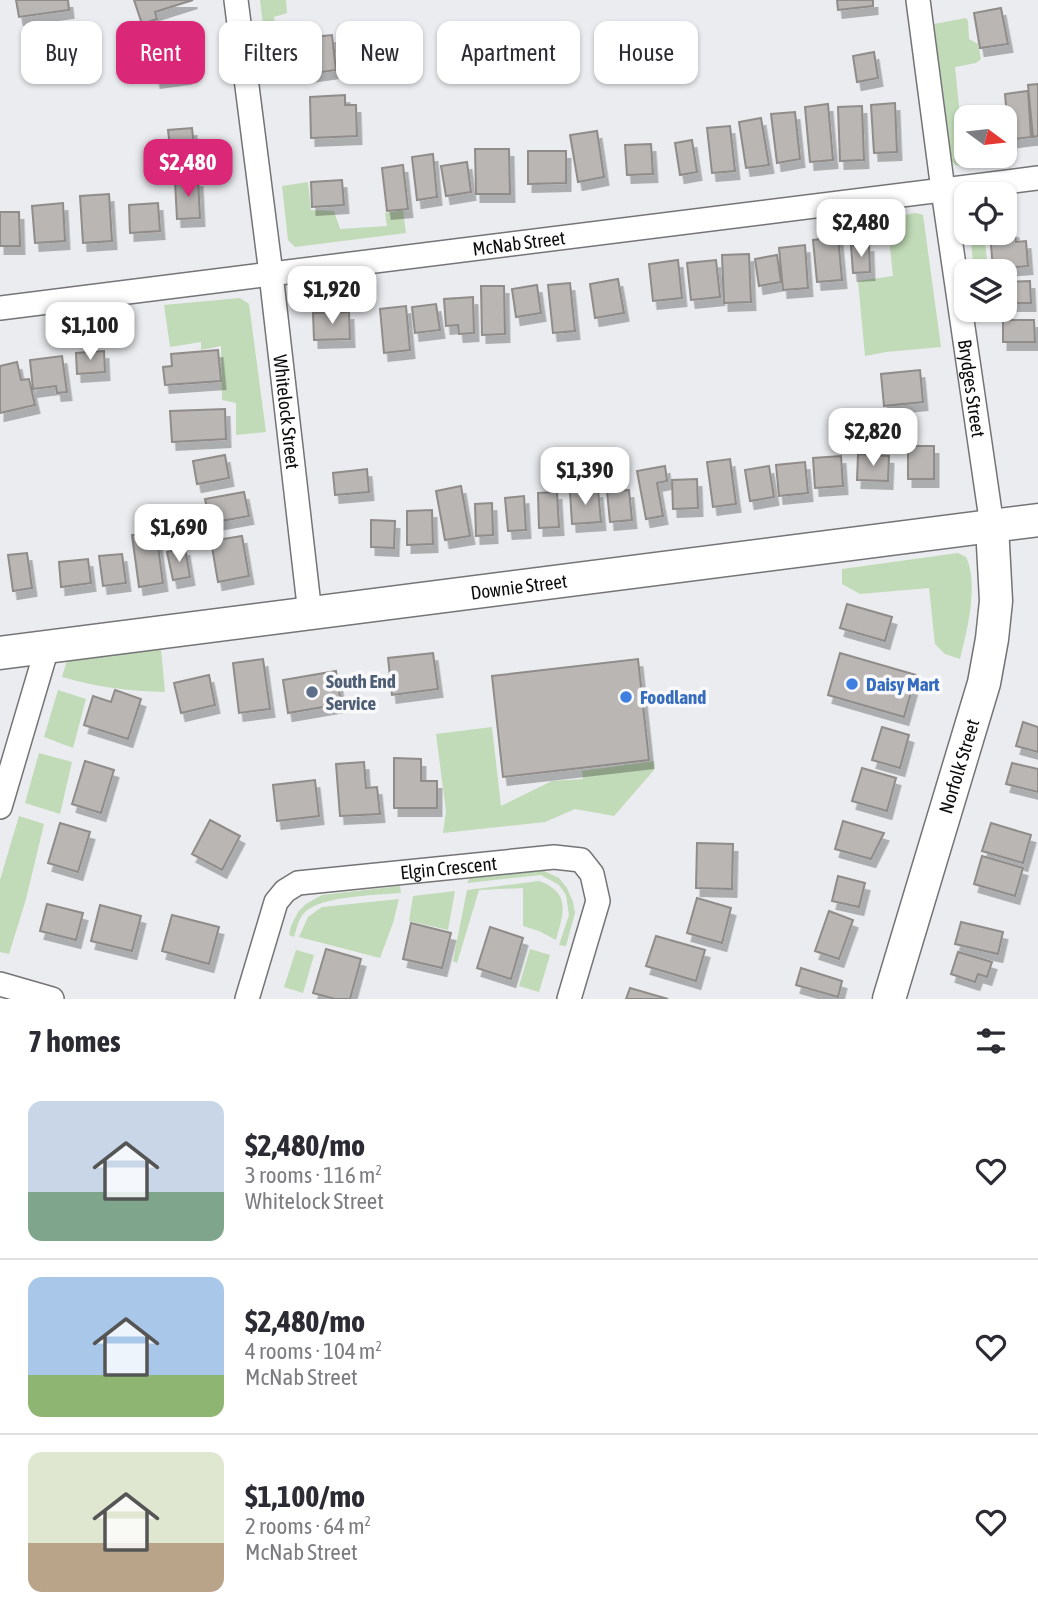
<!DOCTYPE html>
<html lang="en">
<head>
<meta charset="utf-8">
<style>
  :root { --surface:#fff; --page:#f7f7f7; --text:#2b2b33; --muted:#7c7c81; --line:#e1e1e2; --accent:#db2777 }
  body { margin:0; font-family:"Asap Condensed",sans-serif; background:var(--page); color:var(--text); height:100vh; display:flex; flex-direction:column; font-size:26px; white-space:nowrap }
  * { box-sizing:border-box; margin:0 }
  p { font-size:23px; color:var(--muted) }
  .icon { flex:none; width:38px; height:38px; fill:none; stroke:currentColor; stroke-width:2; stroke-linecap:round; stroke-linejoin:round }
  .map { position:relative; height:999px; overflow:hidden }
  .side { display:flex; flex-direction:column; background:var(--surface); flex:1 }
  .side>* { flex:none }
  .hud { position:absolute; left:21px; top:21px; width:998px; height:63px; display:flex; gap:14px }
  .needle { width:46px; rotate:105deg }
  .tools { position:absolute; left:954px; top:105px; display:grid; gap:14px }
  .tools a { display:grid; place-items:center; width:63px; height:63px; border-radius:14px; background:var(--surface); box-shadow:0 2px 5px #0004; font-size:35px }
  .price { position:absolute; translate:-50% -60px; padding:0 16px; border-radius:14px; background:#fff; color:#222; font-size:23px; line-height:46px; filter:drop-shadow(0 2px 4px #0008) }
  .price::after { content:''; position:absolute; left:50%; top:42px; width:21px; height:16px; margin-left:-10px; background:inherit; clip-path:polygon(0 0,100% 0,50% 100%) }
  .price.current { background:var(--accent); color:#fff }
  ul { padding:0; list-style:none }
  li { display:flex; align-items:center; gap:21px; height:175px; padding:0 28px }
  li+li { border-top:2px solid var(--line) }
  li span { display:grid; place-items:center; flex:none; width:196px; height:140px; border-radius:14px; color:#555 }
  li>.icon { margin-inline-start:auto }
  span .icon { width:84px; height:84px; fill:#fffc; stroke-width:1 }
  li b { font-size:30px }
  h2 { display:flex; justify-content:space-between; align-items:center; height:84px; padding:0 28px; font-size:30px }
  .chip { padding:0 24px; border-radius:14px; background:var(--surface); box-shadow:0 2px 5px #0004; font-size:24px; line-height:63px }
  .chip.current { background:var(--accent); color:#fff }
  .map>svg:first-child { display:block }
  .green { fill:#c1dab7 }
  .building { fill:#b9b6b4; stroke:#8f8c8a; stroke-width:2; filter:url(#shadow) }
  .lines { fill:none; stroke-linecap:round; stroke-linejoin:round }
  .street-casing { stroke:#747477; stroke-width:26 }
  .secondary-casing { stroke:#747477; stroke-width:35 }
  .street { stroke:#fff; stroke-width:23 }
  .secondary { stroke:#fff; stroke-width:32 }
  .shop-dot { fill:#3f7fe0; stroke:#f9f9fc; stroke-width:2.5 }
  .service-dot { fill:#5c6f8a; stroke:#f9f9fc; stroke-width:2.5 }
  .labels { text-anchor:middle; stroke-width:7; stroke-linejoin:round; paint-order:stroke }
  .street-label { font-size:19px; fill:#0c0c0d; stroke:#f9f9fc }
  .service-label { font-size:19px; font-weight:bold; fill:#4e5e75; stroke:#f9f9fc; text-anchor:start }
  .shop-label { font-size:19px; font-weight:bold; fill:#366cbe; stroke:#f9f9fc; text-anchor:start }
</style>
</head>
<body>
<div class="map">
<svg width="1038" height="999" viewBox="0 0 1038 999">
  <defs>
    <filter id="shadow"><feDropShadow dx="4.5" dy="8" stdDeviation="0" flood-color="#0004"/></filter>
  </defs>
  <rect width="100%" height="100%" fill="#ebecef"/>
  <!-- green -->
  <path class="green" d="M 260,0 L 286,0 L 287,13 L 274,17 L 277,36 L 293,35 L 290,52 L 296,61 L 268,66 Z
    M 966,18 L 968,21 L 969,39 L 978,44 L 981,59 L 976,63 L 955,67 L 964,155 L 999,156 L 1000,159 L 961,166 L 955,165 L 952,161 L 934,24 Z
    M 308,182 L 311,210 L 334,211 L 340,229 L 387,226 L 385,213 L 403,210 L 406,233 L 295,247 L 288,240 L 282,186 Z
    M 916,213 L 923,215 L 941,347 L 886,352 L 865,356 L 858,281 L 893,276 L 887,218 Z
    M 970,233 L 984,233 L 988,269 L 993,271 L 974,271 Z
    M 240,298 L 249,304 L 266,432 L 236,435 L 236,403 L 222,400 L 221,346 L 201,350 L 201,342 L 170,347 L 164,305 Z
    M 958,553 L 966,557 C 979,584 967,631 960,659 L 945,654 L 935,644 L 929,588 L 860,594 L 842,584 L 842,569 Z
    M 161,649 L 165,692 C 128,691 97,687 62,677 L 67,660 L 69,659 Z
    M 58,690 L 86,699 L 73,748 L 44,737 Z
    M 492,727 L 501,806 L 552,781 L 583,779 L 582,771 L 654,761 L 654,770 L 614,816 L 575,809 L 545,822 L 443,833 L 446,811 L 436,734 Z
    M 39,753 L 72,762 L 60,814 L 25,803 Z
    M 19,816 L 44,824 L 26,899 L 9,954 L 0,952 L 0,880 Z
    M 542,870 L 559,878 L 567,888 L 573,902 L 575,913 L 566,946 L 559,945 L 569,915 L 566,895 L 559,885 L 541,875 L 467,883 L 470,878 Z
    M 539,881 C 572,893 563,914 556,940 L 539,931 L 523,926 L 523,888 L 479,890 L 457,963 L 453,961 L 467,890 Z
    M 400,886 L 401,893 C 377,895 321,896 305,912 C 298,919 297,928 294,937 L 289,935 L 291,926 L 298,912 L 306,904 L 322,895 Z
    M 455,891 L 448,930 L 409,921 L 413,896 Z
    M 399,899 L 393,923 L 380,958 L 299,937 L 308,917 L 322,907 Z
    M 530,949 L 550,955 L 539,992 L 519,986 Z
    M 296,950 L 314,955 L 303,993 L 284,987 Z"/>
  <!-- building -->
  <path class="building" d="M 16,0 L 68,0 L 69,10 L 19,17 Z
    M 134,0 L 193,0 L 155,12 L 157,19 L 142,24 Z
    M 837,0 L 873,0 L 873,6 L 838,10 Z
    M 1001,8 L 1008,44 L 980,48 L 974,13 Z
    M 180,25 L 186,76 L 156,80 L 153,63 L 131,66 L 128,43 L 150,40 L 148,29 Z
    M 332,35 L 336,70 L 307,74 L 303,38 Z
    M 874,52 L 878,78 L 857,82 L 853,56 Z
    M 1038,84 L 1038,136 L 1033,137 L 1028,85 Z
    M 1028,91 L 1031,137 L 1009,140 L 1005,94 Z
    M 345,95 L 345,105 L 356,105 L 357,136 L 311,138 L 310,97 Z
    M 895,103 L 897,152 L 874,153 L 871,105 Z
    M 828,104 L 833,160 L 810,162 L 805,107 Z
    M 862,106 L 864,160 L 840,161 L 838,107 Z
    M 795,112 L 800,159 L 777,163 L 771,114 Z
    M 761,118 L 769,165 L 746,168 L 739,122 Z
    M 730,126 L 735,171 L 712,173 L 707,128 Z
    M 192,128 L 195,154 L 171,156 L 168,130 Z
    M 597,131 L 604,177 L 578,182 L 570,135 Z
    M 692,140 L 697,172 L 680,175 L 675,143 Z
    M 651,144 L 653,174 L 627,175 L 625,145 Z
    M 475,149 L 509,149 L 510,194 L 476,194 Z
    M 528,151 L 566,151 L 566,183 L 528,184 Z
    M 433,154 L 437,197 L 417,200 L 412,157 Z
    M 467,162 L 471,192 L 446,196 L 441,166 Z
    M 403,165 L 408,209 L 387,211 L 382,168 Z
    M 198,179 L 200,218 L 177,219 L 175,181 Z
    M 342,180 L 344,205 L 312,207 L 311,182 Z
    M 109,194 L 112,241 L 83,243 L 80,196 Z
    M 63,203 L 65,241 L 35,243 L 32,206 Z
    M 158,203 L 160,231 L 130,233 L 129,205 Z
    M 0,212 L 19,212 L 20,246 L 0,246 Z
    M 1014,230 L 1016,242 L 1026,241 L 1028,266 L 993,269 L 990,233 L 1004,233 L 1004,231 Z
    M 838,237 L 842,280 L 817,282 L 813,240 Z
    M 869,244 L 870,272 L 853,273 L 851,246 Z
    M 805,245 L 808,288 L 783,290 L 779,248 Z
    M 749,254 L 751,302 L 724,303 L 722,255 Z
    M 777,255 L 781,282 L 759,286 L 755,259 Z
    M 678,260 L 682,298 L 653,301 L 649,264 Z
    M 716,260 L 720,297 L 691,300 L 687,263 Z
    M 618,279 L 624,313 L 595,318 L 590,284 Z
    M 1030,281 L 1031,303 L 1004,303 L 1004,282 Z
    M 570,283 L 575,331 L 553,333 L 548,285 Z
    M 537,285 L 541,313 L 516,317 L 512,289 Z
    M 481,286 L 504,286 L 505,334 L 482,335 Z
    M 473,297 L 474,333 L 459,334 L 458,325 L 446,326 L 444,299 Z
    M 436,304 L 440,330 L 415,333 L 412,307 Z
    M 406,306 L 410,350 L 384,353 L 380,309 Z
    M 349,312 L 350,339 L 314,340 L 313,313 Z
    M 1003,320 L 1034,320 L 1035,342 L 1003,342 Z
    M 218,350 L 221,381 L 165,385 L 163,367 L 172,366 L 171,354 Z
    M 104,351 L 105,372 L 77,374 L 76,353 Z
    M 62,356 L 67,392 L 57,393 L 56,386 L 33,389 L 30,360 Z
    M 17,362 L 21,380 L 29,379 L 35,405 L 0,413 L 0,366 Z
    M 920,370 L 923,402 L 884,406 L 881,374 Z
    M 225,409 L 226,439 L 172,442 L 170,411 Z
    M 908,446 L 934,446 L 934,479 L 908,479 Z
    M 858,454 L 889,456 L 888,481 L 857,480 Z
    M 225,455 L 229,478 L 197,484 L 193,461 Z
    M 841,456 L 843,486 L 815,488 L 813,458 Z
    M 730,459 L 736,504 L 713,507 L 707,462 Z
    M 805,462 L 808,493 L 779,496 L 776,465 Z
    M 665,466 L 667,481 L 657,483 L 663,516 L 646,519 L 637,471 Z
    M 769,466 L 774,497 L 750,501 L 745,470 Z
    M 367,469 L 369,492 L 335,495 L 333,473 Z
    M 697,479 L 698,508 L 673,509 L 672,480 Z
    M 461,486 L 470,536 L 445,540 L 436,491 Z
    M 598,490 L 601,522 L 572,524 L 570,492 Z
    M 629,490 L 632,520 L 610,522 L 607,491 Z
    M 244,492 L 249,516 L 210,523 L 205,499 Z
    M 557,492 L 559,527 L 539,528 L 538,493 Z
    M 524,496 L 526,530 L 508,531 L 505,498 Z
    M 492,503 L 493,535 L 476,536 L 475,504 Z
    M 432,510 L 433,544 L 407,545 L 407,511 Z
    M 371,520 L 395,521 L 394,548 L 371,547 Z
    M 156,532 L 163,583 L 139,587 L 132,535 Z
    M 242,536 L 249,576 L 218,582 L 211,541 Z
    M 185,548 L 190,577 L 173,580 L 167,552 Z
    M 27,553 L 32,588 L 13,591 L 8,555 Z
    M 122,554 L 126,583 L 103,586 L 99,556 Z
    M 88,559 L 91,583 L 61,587 L 59,562 Z
    M 847,604 L 892,617 L 885,641 L 840,628 Z
    M 433,653 L 438,689 L 392,695 L 388,658 Z
    M 840,653 L 916,675 L 904,717 L 828,695 Z
    M 263,659 L 270,709 L 239,713 L 233,663 Z
    M 638,659 L 649,760 L 503,777 L 492,676 Z
    M 336,671 L 341,704 L 288,713 L 283,680 Z
    M 209,675 L 215,705 L 181,713 L 174,683 Z
    M 115,690 L 141,699 L 128,739 L 84,725 L 93,696 L 111,702 Z
    M 1023,722 L 1038,727 L 1038,752 L 1016,746 Z
    M 882,727 L 909,735 L 900,768 L 872,760 Z
    M 394,758 L 421,759 L 421,781 L 437,781 L 437,808 L 394,808 Z
    M 85,761 L 114,770 L 101,813 L 72,804 Z
    M 364,762 L 366,788 L 377,787 L 380,814 L 340,816 L 336,764 Z
    M 1012,763 L 1038,769 L 1038,792 L 1006,784 Z
    M 862,768 L 896,778 L 887,811 L 852,801 Z
    M 315,780 L 319,816 L 277,821 L 273,785 Z
    M 210,820 L 240,836 L 222,870 L 192,854 Z
    M 843,821 L 884,833 L 871,859 L 835,849 Z
    M 60,823 L 90,832 L 78,872 L 48,863 Z
    M 991,823 L 1031,835 L 1023,863 L 982,851 Z
    M 697,843 L 733,844 L 732,889 L 696,888 Z
    M 982,856 L 1023,868 L 1015,896 L 974,884 Z
    M 838,876 L 865,883 L 859,907 L 832,901 Z
    M 697,898 L 731,908 L 722,943 L 687,933 Z
    M 47,904 L 83,913 L 76,940 L 40,931 Z
    M 100,905 L 141,916 L 132,951 L 91,941 Z
    M 829,911 L 853,920 L 839,959 L 815,951 Z
    M 172,915 L 219,927 L 209,964 L 162,951 Z
    M 961,922 L 1003,932 L 998,954 L 955,944 Z
    M 411,923 L 451,933 L 442,968 L 403,959 Z
    M 490,927 L 523,938 L 511,979 L 477,968 Z
    M 656,936 L 705,950 L 696,981 L 646,966 Z
    M 326,949 L 361,959 L 350,999 L 335,999 L 313,993 Z
    M 958,952 L 992,962 L 987,977 L 978,974 L 975,982 L 951,974 Z
    M 801,968 L 842,981 L 838,997 L 796,985 Z
    M 630,988 L 668,999 L 626,999 Z"/>
  <g class="lines">
    <!-- street casing -->
    <g class="street-casing">
      <g id="street">
        <path id="s1" d="M 236,0 L 271,274 L 310,614"/>
        <path id="s2" d="M 918,0 L 943,190 L 992,526"/>
        <path id="s3" d="M 0,308 L 1038,178"/>
        <path d="M 0,807 L 47,648"/>
        <path d="M 0,984 L 52,999"/>
        <path id="s4" d="M 247,999 L 276,902 L 285,891 L 298,883 L 554,857 L 581,860 L 592,874 L 598,901 L 569,999"/>
      </g>
    </g>
    <!-- secondary casing -->
    <g class="secondary-casing">
      <g id="secondary">
        <path id="s5" d="M 0,653 L 1038,520"/>
        <path id="s6" d="M 889,999 L 984,683 L 992,639 L 996,601 L 992,526"/>
      </g>
    </g>
    <!-- street -->
    <use href="#street" class="street"/>
    <!-- secondary -->
    <use href="#secondary" class="secondary"/>
  </g>
  <!-- markers -->
  <g class="shop-dot">
    <circle cx="852" cy="684" r="7"/>
    <circle cx="626" cy="697" r="7"/>
  </g>
  <circle class="service-dot" cx="312" cy="692" r="7"/>
  <g class="labels">
    <!-- street labels -->
    <g class="street-label">
      <text dy="7" stroke="none"><textPath href="#s3" startOffset="523">McNab Street</textPath></text>
      <text dy="7" stroke="none"><textPath href="#s2" startOffset="392">Brydges Street</textPath></text>
      <text dy="7" stroke="none"><textPath href="#s1" startOffset="415">Whitelock Street</textPath></text>
      <text dy="7" stroke="none"><textPath href="#s5" startOffset="523">Downie Street</textPath></text>
      <text dy="7" stroke="none"><textPath href="#s6" startOffset="243">Norfolk Street</textPath></text>
      <text dy="7" stroke="none"><textPath href="#s4" startOffset="282">Elgin Crescent</textPath></text>
    </g>
    <!-- service labels -->
    <g class="service-label">
      <text x="326" y="688">South End<tspan x="326" dy="22">Service</tspan></text>
    </g>
    <!-- shop labels -->
    <g class="shop-label">
      <text x="866" y="691">Daisy Mart</text>
      <text x="640" y="704">Foodland</text>
    </g>
  </g>
</svg>
<div class="tools">
<a><svg class="needle" viewBox="-14 -14 28 28"><path d="M0-13l5 13h-10z" fill="#e53935"/><path d="M0 13l5-13h-10z" fill="#7c7c81"/></svg></a>
<a><svg class="icon" aria-label="locate" viewBox="0 0 24 24"><circle cx="12" cy="12" r="6"/><path d="M12 2v4M12 18v4M2 12h4M18 12h4"/></svg></a>
<a><svg class="icon" aria-label="layers" viewBox="0 0 24 24"><path d="M12 4l9 5-9 5-9-5zM3 14l9 5 9-5"/></svg></a>
</div>
<b class="price current" style="left:188px;top:199px">$2,480</b>
<b class="price" style="left:861px;top:259px">$2,480</b>
<b class="price" style="left:332px;top:326px">$1,920</b>
<b class="price" style="left:90px;top:362px">$1,100</b>
<b class="price" style="left:873px;top:468px">$2,820</b>
<b class="price" style="left:585px;top:507px">$1,390</b>
<b class="price" style="left:179px;top:564px">$1,690</b>
<div class="hud">
<a class="chip">Buy</a>
<a class="chip current">Rent</a>
<a class="chip">Filters</a>
<a class="chip">New</a>
<a class="chip">Apartment</a>
<a class="chip">House</a>
</div>
</div>
<section class="side">
<h2>7 homes<svg class="icon" aria-label="filters" viewBox="0 0 24 24"><path d="M4 7h16M4 17h16"/><circle cx="9" cy="7" r="2"/><circle cx="15" cy="17" r="2"/></svg></h2>
<ul>
<li><span style="background:linear-gradient(#c9d6e8 65%,#7fa58c 0)"><svg class="icon" aria-label="home" viewBox="0 0 24 24"><path d="M3 11l9-7 9 7M6 9v11h12V9"/></svg></span><div><b>$2,480/mo</b><p>3 rooms · 116 m²</p><p>Whitelock Street</p></div><svg class="icon" aria-label="heart" viewBox="0 0 24 24"><path d="M12 20l-8-8c-3-5 5-10 8-4 3-6 11-1 8 4z"/></svg></li>
<li><span style="background:linear-gradient(#a9c7e8 70%,#8fb573 0)"><svg class="icon" aria-label="home" viewBox="0 0 24 24"><path d="M3 11l9-7 9 7M6 9v11h12V9"/></svg></span><div><b>$2,480/mo</b><p>4 rooms · 104 m²</p><p>McNab Street</p></div><svg class="icon" aria-label="heart" viewBox="0 0 24 24"><path d="M12 20l-8-8c-3-5 5-10 8-4 3-6 11-1 8 4z"/></svg></li>
<li><span style="background:linear-gradient(#dfe7d0 65%,#b9a48a 0)"><svg class="icon" aria-label="home" viewBox="0 0 24 24"><path d="M3 11l9-7 9 7M6 9v11h12V9"/></svg></span><div><b>$1,100/mo</b><p>2 rooms · 64 m²</p><p>McNab Street</p></div><svg class="icon" aria-label="heart" viewBox="0 0 24 24"><path d="M12 20l-8-8c-3-5 5-10 8-4 3-6 11-1 8 4z"/></svg></li>
</ul>
</section>
</body>
</html>
